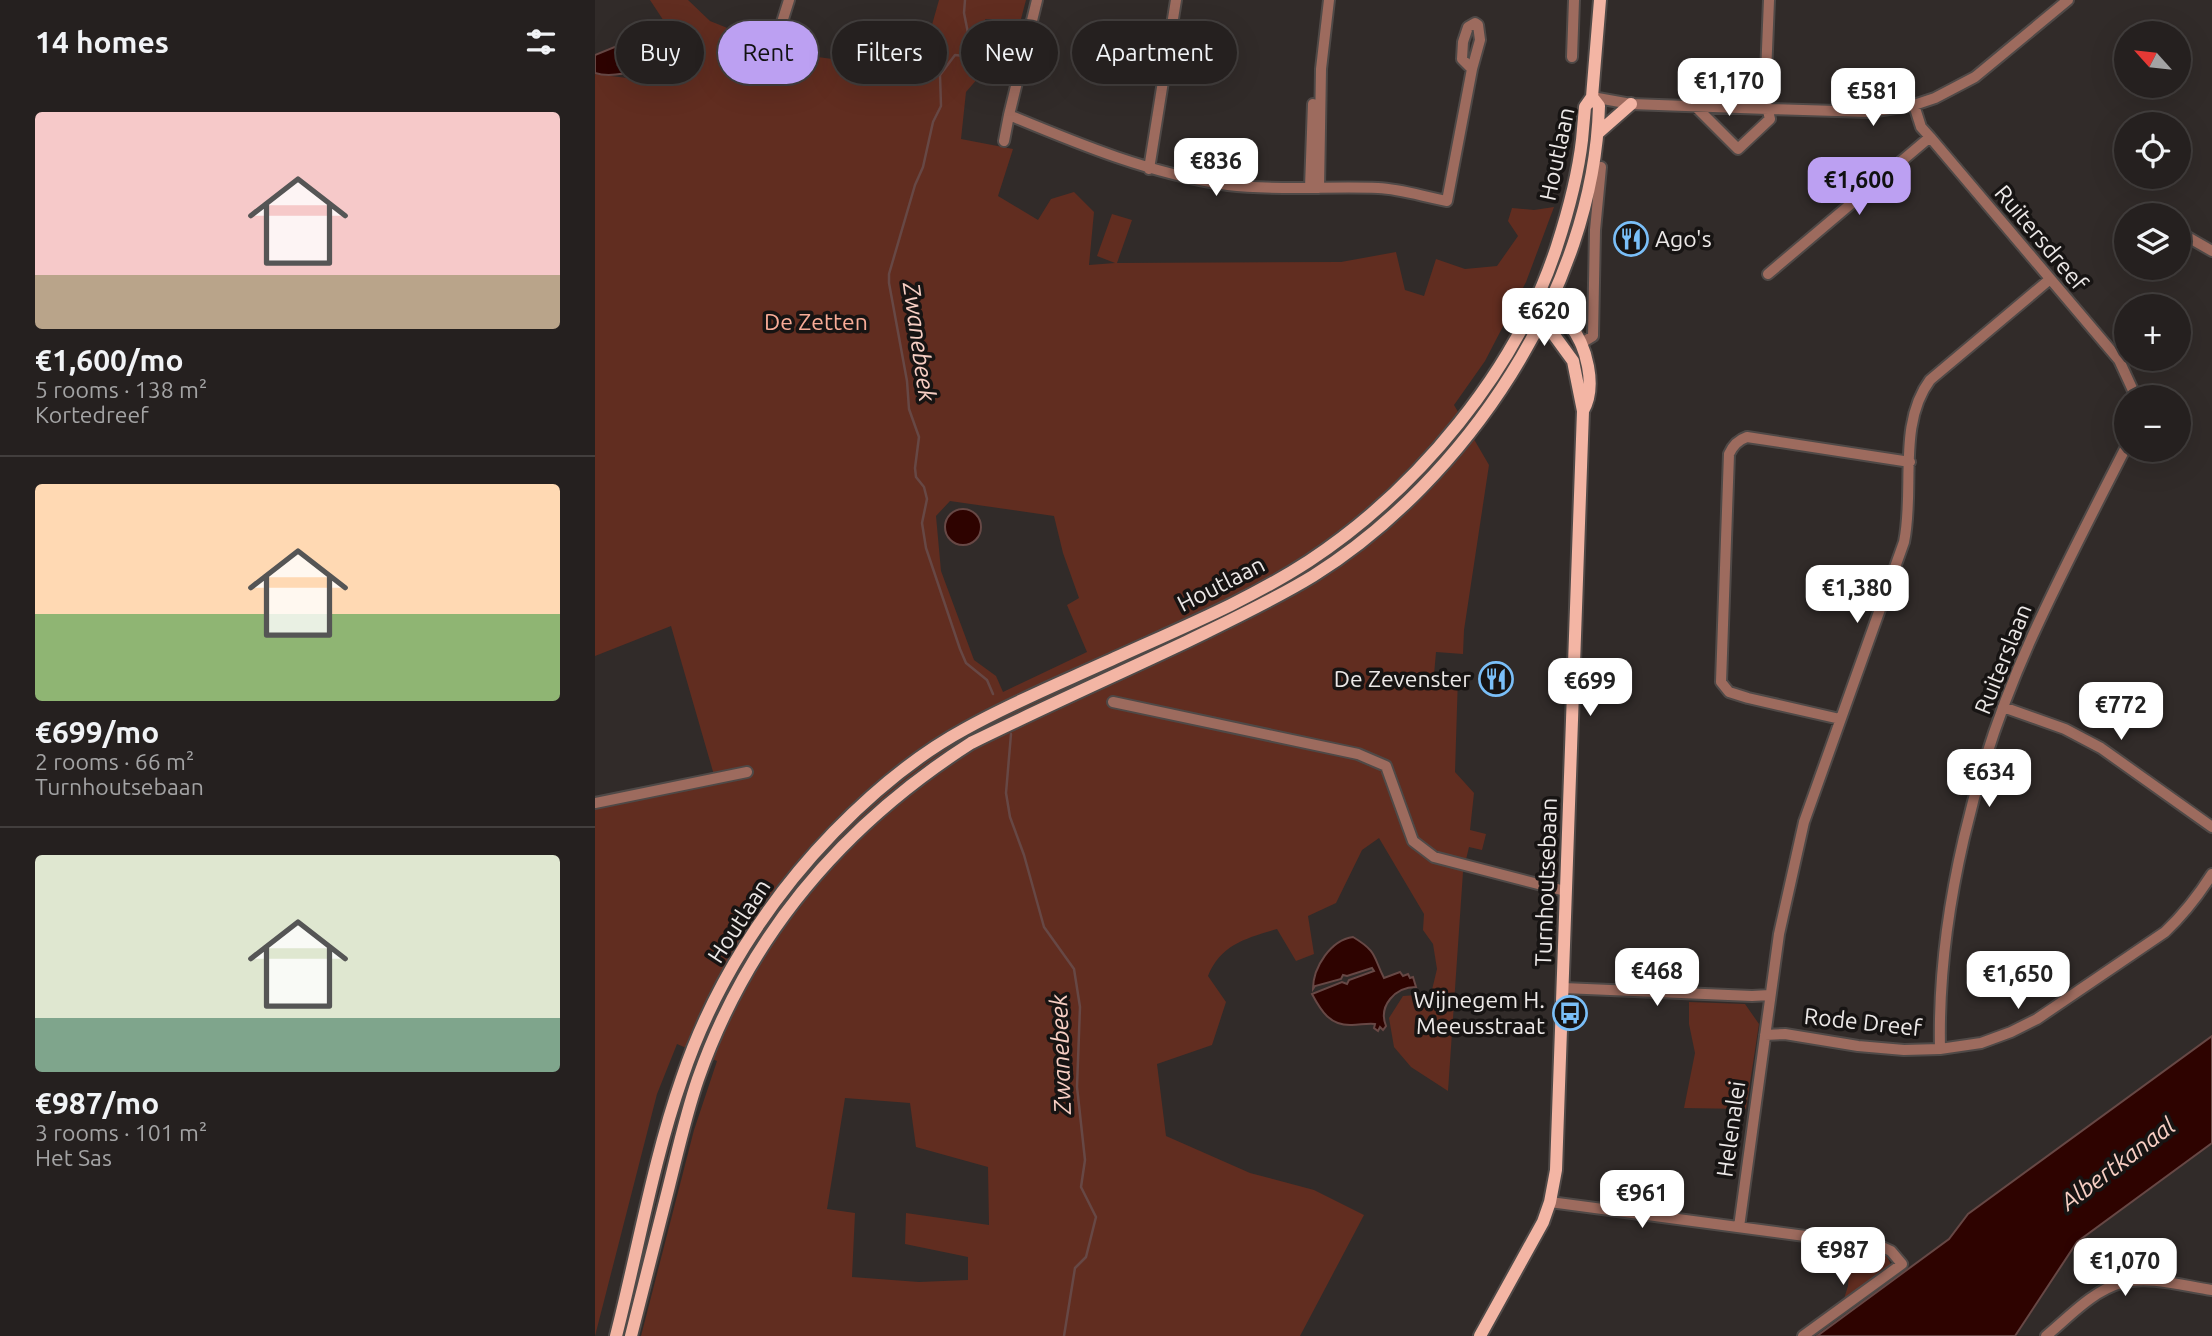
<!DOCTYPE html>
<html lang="en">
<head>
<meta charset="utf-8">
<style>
  :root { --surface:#25201f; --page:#2d2828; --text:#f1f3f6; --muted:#a3a3a4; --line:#423e3d; --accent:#bca0f2 }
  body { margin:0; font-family:Ubuntu,sans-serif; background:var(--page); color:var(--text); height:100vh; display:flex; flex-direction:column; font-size:26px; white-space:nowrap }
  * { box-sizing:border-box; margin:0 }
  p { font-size:23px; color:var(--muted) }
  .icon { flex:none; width:38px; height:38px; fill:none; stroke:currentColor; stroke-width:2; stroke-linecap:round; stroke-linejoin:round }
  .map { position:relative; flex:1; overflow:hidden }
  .panel { display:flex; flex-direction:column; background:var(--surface); width:595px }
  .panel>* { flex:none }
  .top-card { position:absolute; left:21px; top:21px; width:665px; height:63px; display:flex; gap:14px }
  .needle { width:46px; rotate:297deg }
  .tools { position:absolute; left:1519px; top:21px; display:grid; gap:14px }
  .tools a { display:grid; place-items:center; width:77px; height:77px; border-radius:50%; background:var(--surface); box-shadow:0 7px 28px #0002,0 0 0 2px var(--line); font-size:35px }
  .price { position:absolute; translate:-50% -60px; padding:0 16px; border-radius:14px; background:#fff; color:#222; font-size:23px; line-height:46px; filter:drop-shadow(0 2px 4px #0008) }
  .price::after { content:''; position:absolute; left:50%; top:42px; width:21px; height:16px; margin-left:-10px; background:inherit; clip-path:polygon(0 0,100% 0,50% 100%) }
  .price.current { background:var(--accent); color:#111 }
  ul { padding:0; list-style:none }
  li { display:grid; align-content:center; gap:14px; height:371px; padding:0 35px }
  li+li { border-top:2px solid var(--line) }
  li span { display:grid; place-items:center; height:217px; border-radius:7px; color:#555 }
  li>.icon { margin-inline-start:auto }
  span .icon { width:126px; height:126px; fill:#fffc; stroke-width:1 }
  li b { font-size:30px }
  h2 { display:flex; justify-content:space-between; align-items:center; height:84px; padding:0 35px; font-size:30px }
  .chip { padding:0 24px; border-radius:32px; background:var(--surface); box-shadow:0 7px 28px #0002,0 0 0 2px var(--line); font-size:24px; line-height:63px }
  .chip.current { background:var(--accent); color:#111 }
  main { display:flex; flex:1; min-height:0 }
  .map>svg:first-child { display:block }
  .green { fill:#612d20; fill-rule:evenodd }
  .water { fill:#2e0300; stroke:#674845; stroke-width:2 }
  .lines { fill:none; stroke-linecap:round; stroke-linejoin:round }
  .stream { stroke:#674845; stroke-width:2.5 }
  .minor-casing { stroke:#4f4947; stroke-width:14 }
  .major-casing { stroke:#4f4947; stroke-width:16 }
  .minor { stroke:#9d6b5e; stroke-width:10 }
  .major { stroke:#f3b5a4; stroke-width:12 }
  .labels { text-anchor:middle; stroke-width:7; stroke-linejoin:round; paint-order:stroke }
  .street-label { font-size:23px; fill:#ece8e7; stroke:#171413 }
  .poi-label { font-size:23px; fill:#ece8e7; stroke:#171413; text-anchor:end }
  .park-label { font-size:23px; fill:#f9ac97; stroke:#171413 }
  .water-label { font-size:24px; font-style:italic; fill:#f8cfc4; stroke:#171413 }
</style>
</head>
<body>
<main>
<section class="panel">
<h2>14 homes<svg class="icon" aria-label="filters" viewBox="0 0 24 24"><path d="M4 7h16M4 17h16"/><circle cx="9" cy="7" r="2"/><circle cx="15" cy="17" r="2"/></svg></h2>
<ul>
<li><span style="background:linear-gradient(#f6c9c9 75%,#b9a48a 0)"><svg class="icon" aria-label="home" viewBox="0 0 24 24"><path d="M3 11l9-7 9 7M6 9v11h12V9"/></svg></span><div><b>€1,600/mo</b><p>5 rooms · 138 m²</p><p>Kortedreef</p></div></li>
<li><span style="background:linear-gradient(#ffd9b3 60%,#8fb573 0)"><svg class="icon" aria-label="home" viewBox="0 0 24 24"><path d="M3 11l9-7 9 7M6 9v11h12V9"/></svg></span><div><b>€699/mo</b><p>2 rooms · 66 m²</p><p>Turnhoutsebaan</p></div></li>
<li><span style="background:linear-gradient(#dfe7d0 75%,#7fa58c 0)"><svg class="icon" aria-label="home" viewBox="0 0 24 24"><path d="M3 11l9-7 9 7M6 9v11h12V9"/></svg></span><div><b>€987/mo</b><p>3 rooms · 101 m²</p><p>Het Sas</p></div></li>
</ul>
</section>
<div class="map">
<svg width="1617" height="1336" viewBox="0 0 1617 1336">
  <rect width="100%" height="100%" fill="#312b29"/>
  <!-- green -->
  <path class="green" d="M 55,0 L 93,0 L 115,21 L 194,53 L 324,71 L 344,0 L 431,0 L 426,19 L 390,19 L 404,46 L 390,70 L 371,92 L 366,139 L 418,149 L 403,196 L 443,220 L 456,199 L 479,192 L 499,212 L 494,265 L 520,263 L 502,256 L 517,214 L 537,220 L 522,263 L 746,262 L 801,252 L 810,290 L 829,296 L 841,259 L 870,269 L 902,266 L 923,236 L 913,221 L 917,208 L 939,210 L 959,207 L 931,282 L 890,361 L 859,405 L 894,465 L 869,630 L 868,654 L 841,652 L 839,675 L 863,676 L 860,772 L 879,793 L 875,830 L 891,834 L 887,850 L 874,847 L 868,872 L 853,1091 L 816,1067 L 799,1047 L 794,1018 L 808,996 L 836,994 L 842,969 L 838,944 L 828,930 L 829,914 L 784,838 L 767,850 L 741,903 L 713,916 L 719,954 L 701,961 L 682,929 C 652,938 626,944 613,976 L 631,1002 L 617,1045 L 562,1064 L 571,1136 L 655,1173 L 719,1190 L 769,1215 L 705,1336 L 46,1336 L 99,1130 L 122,1061 L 82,1044 L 62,1094 L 0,1336 L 0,807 L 121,782 L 76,626 L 0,656 L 0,74 L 56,81 L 86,47 ZM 355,501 L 459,516 L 468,553 L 484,598 L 472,605 L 492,652 L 408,692 L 401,676 L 379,660 L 346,571 L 341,516 ZM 250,1098 L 315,1103 L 321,1147 L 393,1167 L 394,1225 L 311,1213 L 310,1244 L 373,1257 L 373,1280 L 324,1282 L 257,1277 L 260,1213 L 232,1209 Z
    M 1094,1002 L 1150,1004 L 1164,1024 L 1151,1109 L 1089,1108 L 1100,1053 L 1094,1024 Z
    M 1256,1250 L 1288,1254 L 1292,1256 L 1296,1265 L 1248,1302 L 1253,1286 Z"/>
  <!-- water -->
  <path class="water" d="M 22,46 L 30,47 L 37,59 L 38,72 C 26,74 12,77 0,73 L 0,55 Z
    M350 527a18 18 0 1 1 36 0a18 18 0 1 1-36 0Z
    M 758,937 C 783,952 778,957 789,978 L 805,972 L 808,976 L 813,974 L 815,978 L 818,977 L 821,987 C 800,987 783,1006 791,1026 L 788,1030 L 785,1027 L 783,1031 L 779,1028 L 780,1024 C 772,1023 765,1025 757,1025 C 735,1026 726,1011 717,994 L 747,982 L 752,984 L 754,980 L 779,971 L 777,968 L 752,976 L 748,975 L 746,979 L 720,986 L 718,989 C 718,967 736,940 758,937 Z
    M 1617,1036 L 1617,1143 L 1482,1242 L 1420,1336 L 1222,1336 L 1354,1239 L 1373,1214 Z"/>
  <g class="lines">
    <!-- stream -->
    <path class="stream" d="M 370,0 L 369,13 L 377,53 L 369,56 L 360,55 L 345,75 L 346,106 L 338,122 L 328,167 L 320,185 L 294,274 L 294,283 L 312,381 L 314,409 L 324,437 L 320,468 L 321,477 L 329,487 L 332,499 L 327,523 L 331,548 L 365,649 L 371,663 L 392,680 L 398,694
      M 416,734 L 411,793 L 415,817 L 429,855 L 449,927 L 479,969 L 485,1007 L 482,1087 L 490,1160 L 486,1187 L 501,1217 L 491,1257 L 480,1268 L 469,1336"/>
    <!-- minor casing -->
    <g class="minor-casing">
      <path id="minor" d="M 442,0 L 414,115 C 486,145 556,174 633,185 C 683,191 733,186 783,188 C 807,189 829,197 852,201 L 877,69 L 885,40 L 883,25 L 880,23 L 873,27 L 868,42 L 867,59 L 877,69
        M 183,35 L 194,0
        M 977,57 L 979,0
        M 997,97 L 1036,104 L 1173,109 L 1275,112 L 1319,105 L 1340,98 L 1380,77 L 1473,0
        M 1319,105 L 1326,127 L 1335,137 L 1524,360 L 1541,397
        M 1100,106 L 1143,149 L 1175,119 L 1170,99 L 1174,0
        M 409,141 L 414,115
        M 554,169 L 581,0
        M 715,188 L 718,104
        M 724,188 L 726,69 L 734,0
        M 1549,213 L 1554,215
        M 1584,232 L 1617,251
        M 1173,274 L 1335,137
        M 985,344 L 998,336 L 1000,230 L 1006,167
        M 518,702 L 763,754 L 791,766 L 818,841 L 839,857 L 970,891
        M 1408,707 L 1470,729 L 1506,748 L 1617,827
        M 1245,719 L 1153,698 L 1134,692 L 1126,682 L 1134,454 C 1138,445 1143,440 1152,437 L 1315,462
        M 0,803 L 152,772
        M 968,988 L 1157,996 L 1175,995
        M 1170,1035 L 1190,1034 L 1263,1046 L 1309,1050 L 1345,1049 L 1386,1043 L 1416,1032 L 1442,1019 L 1570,932 C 1589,914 1603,896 1617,874
        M 1345,1049 C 1342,913 1381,760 1437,637 C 1466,573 1499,510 1531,447
        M 955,1202 L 1285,1246 L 1296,1251 L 1307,1264 L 1208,1336
        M 1144,1227 L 1184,934 L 1209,822 L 1309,542 C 1320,490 1302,424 1335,380 L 1454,280
        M 1451,1336 C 1473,1318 1497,1291 1526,1283 C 1553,1275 1589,1286 1617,1290"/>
    </g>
    <!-- major casing -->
    <g class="major-casing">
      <path id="major" d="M 1003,133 L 1036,104
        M 945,308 C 955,313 967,316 974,324 C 992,345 1002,387 988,411
        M 21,1336 C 43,1250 58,1161 87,1078 C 118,986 172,901 239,832 C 277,793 322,755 370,729 C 418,702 470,681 520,658 C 586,628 654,600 714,561 C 823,489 922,370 962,246 C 973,212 983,175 987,140 C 988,129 989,118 990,107 L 997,97 L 1005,0
        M 36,1336 C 49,1286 61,1236 74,1186 C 83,1150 91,1114 103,1079 C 154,934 248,825 376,743 C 447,708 519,676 591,642 C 634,621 677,601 718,576 C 870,481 999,289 1004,106 L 997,97
        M 885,1336 L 948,1222 L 955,1202 L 961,1170 L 988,411 L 978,361 L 959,335 L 939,320"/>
    </g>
    <!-- minor -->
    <use href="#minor" class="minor"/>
    <!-- major -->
    <use href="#major" class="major"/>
  </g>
  <!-- icons -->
  <defs>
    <g id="restaurant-ring" transform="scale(1.75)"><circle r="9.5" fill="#171413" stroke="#7abff8" stroke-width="1.5"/><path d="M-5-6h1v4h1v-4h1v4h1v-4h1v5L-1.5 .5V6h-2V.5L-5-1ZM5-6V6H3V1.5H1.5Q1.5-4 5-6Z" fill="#7abff8"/></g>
    <g id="bus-ring" transform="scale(1.75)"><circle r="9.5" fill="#171413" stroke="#7abff8" stroke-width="1.5"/><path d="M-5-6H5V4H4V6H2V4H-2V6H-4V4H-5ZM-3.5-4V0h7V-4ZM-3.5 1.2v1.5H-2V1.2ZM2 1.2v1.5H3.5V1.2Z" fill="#7abff8"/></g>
  </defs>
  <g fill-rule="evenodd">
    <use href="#restaurant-ring" x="1036" y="239"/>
    <use href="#restaurant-ring" x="901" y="679"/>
    <use href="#bus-ring" x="975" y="1013"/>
  </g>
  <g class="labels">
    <!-- street labels -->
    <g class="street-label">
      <text transform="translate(962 154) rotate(-78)" y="8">Houtlaan</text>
      <text transform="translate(1446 238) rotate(50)" y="8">Ruitersdreef</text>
      <text transform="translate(626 584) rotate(-27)" y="8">Houtlaan</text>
      <text transform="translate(1408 659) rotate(-68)" y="8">Ruiterslaan</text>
      <text transform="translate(951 882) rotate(-88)" y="8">Turnhoutsebaan</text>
      <text transform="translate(144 921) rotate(-57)" y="8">Houtlaan</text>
      <text transform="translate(1268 1022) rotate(6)" y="8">Rode Dreef</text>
      <text transform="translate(1136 1129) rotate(-82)" y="8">Helenalei</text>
    </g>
    <!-- poi labels -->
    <g class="poi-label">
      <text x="1060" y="247" text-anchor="start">Ago's</text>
      <text x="876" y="687">De Zevenster</text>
      <text x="950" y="1008">Wijnegem H.<tspan x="950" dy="26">Meeusstraat</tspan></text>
    </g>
    <!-- park labels -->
    <g class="park-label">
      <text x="221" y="330">De Zetten</text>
    </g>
    <!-- water labels -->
    <g class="water-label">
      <text transform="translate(324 342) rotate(82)" y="8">Zwanebeek</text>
      <text transform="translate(466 1054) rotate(-92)" y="8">Zwanebeek</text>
      <text transform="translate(1523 1164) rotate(-37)" y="8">Albertkanaal</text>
    </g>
  </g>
</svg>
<div class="tools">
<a><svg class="needle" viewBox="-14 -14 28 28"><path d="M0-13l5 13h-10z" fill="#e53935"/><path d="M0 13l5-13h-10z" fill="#a3a3a4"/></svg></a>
<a><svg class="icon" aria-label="locate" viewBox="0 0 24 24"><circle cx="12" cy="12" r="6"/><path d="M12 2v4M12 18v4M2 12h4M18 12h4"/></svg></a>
<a><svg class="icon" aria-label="layers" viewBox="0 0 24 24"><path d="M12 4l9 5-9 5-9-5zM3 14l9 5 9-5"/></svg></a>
<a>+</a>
<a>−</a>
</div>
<b class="price" style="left:1134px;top:118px">€1,170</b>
<b class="price" style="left:1278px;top:128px">€581</b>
<b class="price" style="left:621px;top:198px">€836</b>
<b class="price current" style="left:1264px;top:217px">€1,600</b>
<b class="price" style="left:949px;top:348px">€620</b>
<b class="price" style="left:1262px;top:625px">€1,380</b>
<b class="price" style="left:995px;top:718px">€699</b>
<b class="price" style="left:1526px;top:742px">€772</b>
<b class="price" style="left:1394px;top:809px">€634</b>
<b class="price" style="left:1062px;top:1008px">€468</b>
<b class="price" style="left:1423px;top:1011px">€1,650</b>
<b class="price" style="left:1047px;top:1230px">€961</b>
<b class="price" style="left:1248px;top:1287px">€987</b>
<b class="price" style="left:1530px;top:1298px">€1,070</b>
<div class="top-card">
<a class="chip">Buy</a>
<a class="chip current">Rent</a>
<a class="chip">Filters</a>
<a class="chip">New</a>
<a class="chip">Apartment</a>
</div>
</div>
</main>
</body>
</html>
